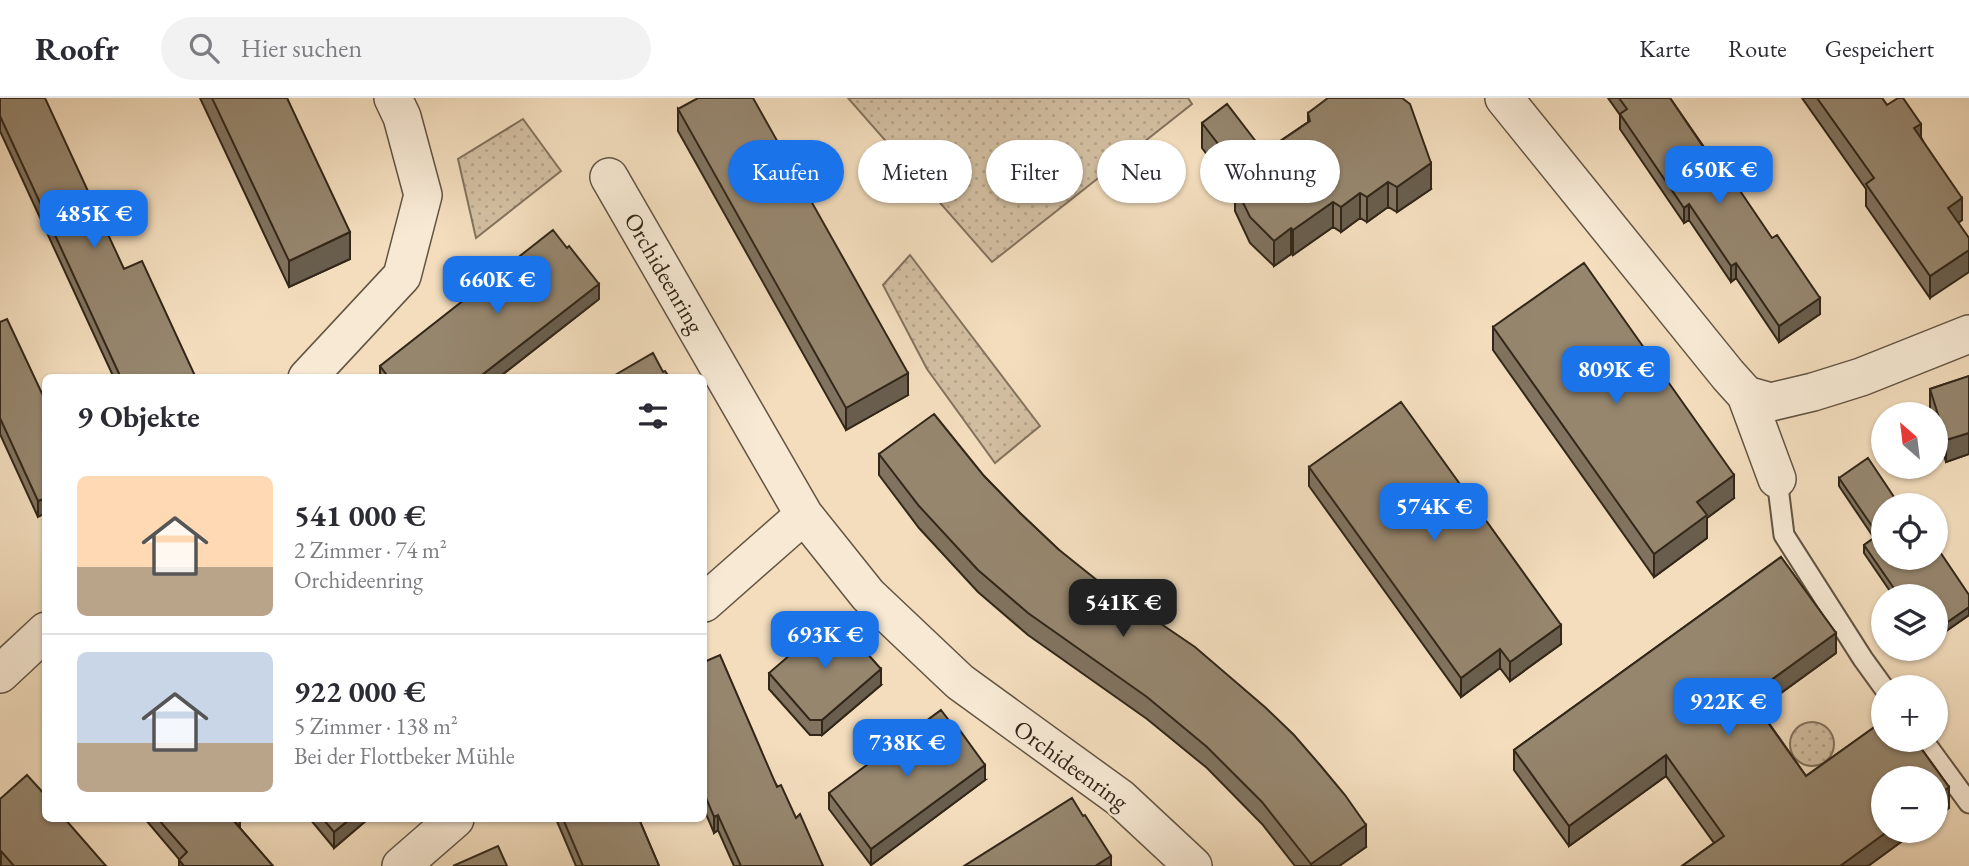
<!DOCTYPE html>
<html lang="de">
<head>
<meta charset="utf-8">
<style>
  :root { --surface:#fff; --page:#f2f2f3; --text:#2b2b33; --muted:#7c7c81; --line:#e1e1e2; --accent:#1a73e8 }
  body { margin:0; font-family:"EB Garamond",serif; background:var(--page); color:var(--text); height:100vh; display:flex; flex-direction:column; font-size:26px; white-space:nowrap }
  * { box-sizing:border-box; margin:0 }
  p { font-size:23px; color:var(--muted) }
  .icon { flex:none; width:38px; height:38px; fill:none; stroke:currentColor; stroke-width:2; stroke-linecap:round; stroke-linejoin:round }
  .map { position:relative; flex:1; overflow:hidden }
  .panel { position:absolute; left:42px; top:276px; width:665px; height:448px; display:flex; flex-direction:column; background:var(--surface); border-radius:10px; box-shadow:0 2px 5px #0004 }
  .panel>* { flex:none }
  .banner { position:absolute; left:728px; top:42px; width:665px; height:63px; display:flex; gap:14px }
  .needle { width:46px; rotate:332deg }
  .fabs { position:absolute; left:1871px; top:304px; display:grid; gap:14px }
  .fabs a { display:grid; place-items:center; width:77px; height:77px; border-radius:50%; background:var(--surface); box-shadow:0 2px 5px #0004; font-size:35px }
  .price { position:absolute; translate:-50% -60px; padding:0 16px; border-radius:14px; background:var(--accent); color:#fff; font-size:23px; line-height:46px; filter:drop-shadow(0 2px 4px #0008) }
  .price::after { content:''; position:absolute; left:50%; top:42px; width:21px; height:16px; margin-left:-10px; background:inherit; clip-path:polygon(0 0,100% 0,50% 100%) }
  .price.current { background:#222; color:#fff }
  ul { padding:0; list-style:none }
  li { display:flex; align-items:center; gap:21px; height:175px; padding:0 35px }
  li+li { border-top:2px solid var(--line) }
  li span { display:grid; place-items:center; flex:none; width:196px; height:140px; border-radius:10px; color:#555 }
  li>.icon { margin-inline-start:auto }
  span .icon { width:84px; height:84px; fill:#fffc; stroke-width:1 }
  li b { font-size:30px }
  h2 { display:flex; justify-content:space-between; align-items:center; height:84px; padding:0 35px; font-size:30px }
  .chip { padding:0 24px; border-radius:32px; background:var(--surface); box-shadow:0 2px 5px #0004; font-size:24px; line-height:63px }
  .chip.current { background:var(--accent); color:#fff }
  header { display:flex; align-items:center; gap:42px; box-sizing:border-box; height:98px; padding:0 35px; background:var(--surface); border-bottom:2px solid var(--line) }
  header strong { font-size:33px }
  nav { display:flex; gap:38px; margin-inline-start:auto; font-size:24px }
  .search { width:490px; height:63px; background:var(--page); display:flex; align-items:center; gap:18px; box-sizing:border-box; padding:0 24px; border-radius:38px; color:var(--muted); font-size:26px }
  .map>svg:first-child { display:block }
  .green { fill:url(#green-dots); stroke:#82725d; stroke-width:2 }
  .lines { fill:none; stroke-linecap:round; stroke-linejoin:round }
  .lane-casing { stroke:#625442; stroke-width:23 }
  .street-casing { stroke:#625442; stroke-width:40 }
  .lane { stroke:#f7e9d4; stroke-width:19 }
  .street { stroke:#f7e9d4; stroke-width:37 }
  .wall { fill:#81735f; stroke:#322719; stroke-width:2 }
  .shaded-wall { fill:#695e4d; stroke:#322719; stroke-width:2 }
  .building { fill:#96866e; stroke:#322719; stroke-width:2 }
  .labels { text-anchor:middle; stroke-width:5; stroke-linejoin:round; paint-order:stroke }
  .street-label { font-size:24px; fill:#322719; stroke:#f7e9d4 }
</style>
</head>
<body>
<header>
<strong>Roofr</strong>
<div class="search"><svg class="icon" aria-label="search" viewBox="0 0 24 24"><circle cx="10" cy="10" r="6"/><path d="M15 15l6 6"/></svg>Hier suchen</div>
<nav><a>Karte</a><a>Route</a><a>Gespeichert</a></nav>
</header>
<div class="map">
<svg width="1969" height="768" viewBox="0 0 1969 768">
  <defs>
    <pattern id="green-dots" width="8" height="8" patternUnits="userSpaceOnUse" patternTransform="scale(1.75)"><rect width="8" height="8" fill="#d2bea1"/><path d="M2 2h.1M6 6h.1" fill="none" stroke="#b5a38a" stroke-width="1.8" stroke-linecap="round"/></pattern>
  </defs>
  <rect width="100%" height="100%" fill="#f3ddbd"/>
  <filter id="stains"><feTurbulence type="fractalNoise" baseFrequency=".00286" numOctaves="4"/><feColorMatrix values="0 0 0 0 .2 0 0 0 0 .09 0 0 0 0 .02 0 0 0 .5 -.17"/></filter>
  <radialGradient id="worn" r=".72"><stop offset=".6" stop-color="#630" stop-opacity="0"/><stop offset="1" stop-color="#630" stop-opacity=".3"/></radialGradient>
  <!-- green -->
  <path class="green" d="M 848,0 L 1188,0 L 1192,6 L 992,164 Z
    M 523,21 L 561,73 L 476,140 L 458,61 Z
    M 910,157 L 1040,328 L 995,365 L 927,271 L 883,187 Z
    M1790 646a22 22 0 1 1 44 0a22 22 0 1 1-44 0Z"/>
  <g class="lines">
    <!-- lane casing -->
    <g class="lane-casing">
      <path id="lane" d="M 1777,381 L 1784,437 L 1863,561 L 1884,590
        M 1923,642 L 1969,705"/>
    </g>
    <!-- street casing -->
    <g class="street-casing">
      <path id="street" d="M 1504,0 L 1728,277 L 1746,297 L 1777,381
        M 609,79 L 804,417 L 868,497 L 960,584 L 1120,700 L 1193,768
        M 307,280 L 402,178 L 423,97 L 402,19 L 393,0
        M 1746,297 L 1771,304 L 1813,294 L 1861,279 L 1969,236
        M 704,505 L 804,417
        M 0,576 L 46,533
        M 401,768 L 455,721"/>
    </g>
    <!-- lane -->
    <use href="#lane" class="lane"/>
    <!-- street -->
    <use href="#street" class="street"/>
  </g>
  <!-- wall -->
  <path class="wall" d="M 0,0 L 124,171 L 196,280 L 114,280 L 0,33 Z
    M 200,0 L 287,0 L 350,161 L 289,189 Z
    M 1608,0 L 1670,0 L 1820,216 L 1779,244 L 1736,180 L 1731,184 L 1689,122 L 1684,125 L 1620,31 L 1620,17 Z
    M 1802,0 L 1882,0 L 1887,7 L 1921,39 L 1962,122 L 1958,125 L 1930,200 L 1866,108 L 1866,91 Z
    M 678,11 L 908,297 L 846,332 L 678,33 Z
    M 1308,15 L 1431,91 L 1397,114 L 1388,109 L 1367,124 L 1360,120 L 1341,134 L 1333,129 L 1293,157 L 1291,156 L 1274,168 L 1250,145 L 1235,113 L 1235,94 L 1202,50 L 1202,25 L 1264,54 L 1308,24 Z
    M 599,201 L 498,280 L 380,280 L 380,268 Z
    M 0,224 L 46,304 L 38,419 L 0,336 Z
    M 1493,229 L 1734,400 L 1707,420 L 1707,440 L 1654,479 L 1493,252 Z
    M 1969,278 L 1969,356 L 1946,364 L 1936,331 L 1936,317 L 1931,317 L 1930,312 L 1930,291 Z
    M 879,356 L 984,378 L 1020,415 L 1058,451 L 1366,749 L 1339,768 L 1295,768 L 1262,726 L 1207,670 L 1147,621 L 1028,537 L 978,494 L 919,430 L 879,377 Z
    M 1309,369 L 1561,546 L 1510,583 L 1500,570 L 1461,599 L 1309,388 Z
    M 1839,380 L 1969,517 L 1936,540 L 1936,499 L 1894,499 L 1864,455 L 1864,447 L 1874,440 L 1839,388 Z
    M 1781,459 L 1836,535 L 1836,555 L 1759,611 L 1806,678 L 1883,623 L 1883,642 L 1915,642 L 1949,689 L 1949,710 L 1936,719 L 1936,681 L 1883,681 L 1883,733 L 1916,733 L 1868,768 L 1682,768 L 1714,745 L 1666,678 L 1569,748 L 1514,672 L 1514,652 Z
    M 704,564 L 796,720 L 823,768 L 734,768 L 718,732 L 714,735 L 704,711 Z
    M 769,575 L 881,587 L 822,637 L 810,637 L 769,591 Z
    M 985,682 L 871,767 L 829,711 L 829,695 Z
    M 0,701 L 106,768 L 1,768 Z
    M 145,721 L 240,721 L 239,729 L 273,768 L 179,768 L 179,761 Z
    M 310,721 L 368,721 L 334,750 Z
    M 556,721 L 639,721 L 659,768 L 576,768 Z"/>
  <!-- shaded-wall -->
  <path class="shaded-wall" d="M 1921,26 L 1921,47 L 1914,30 Z
    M 1431,65 L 1431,91 L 1397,114 L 1397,89 Z
    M 1388,84 L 1388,109 L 1367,124 L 1367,99 Z
    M 1360,95 L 1360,120 L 1341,134 L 1341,109 Z
    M 1962,100 L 1962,122 L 1948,132 L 1948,110 Z
    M 1333,104 L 1333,129 L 1293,157 L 1293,132 Z
    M 1689,106 L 1689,122 L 1684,125 L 1684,110 Z
    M 1291,130 L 1291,156 L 1274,168 L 1274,143 Z
    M 350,134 L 350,161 L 289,189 L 289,163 Z
    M 1969,152 L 1969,174 L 1930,200 L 1930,178 Z
    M 1736,165 L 1736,180 L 1731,184 L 1731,168 Z
    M 599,186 L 599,201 L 498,280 L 478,280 Z
    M 1820,200 L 1820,216 L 1779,244 L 1779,228 Z
    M 908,275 L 908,297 L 846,332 L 846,310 Z
    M 1969,335 L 1969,356 L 1946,364 L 1946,342 Z
    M 1734,377 L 1734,400 L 1707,420 L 1707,440 L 1654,479 L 1654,456 L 1697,404 Z
    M 46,400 L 46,415 L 38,419 L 38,403 Z
    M 1969,509 L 1969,517 L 1936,540 L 1936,532 Z
    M 1561,527 L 1561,546 L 1510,583 L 1510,564 Z
    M 1836,535 L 1836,555 L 1749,618 L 1749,598 Z
    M 1500,551 L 1500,570 L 1461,599 L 1461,580 Z
    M 881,571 L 881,587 L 822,637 L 822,622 Z
    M 1666,657 L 1666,678 L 1569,748 L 1569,728 Z
    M 985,667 L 985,682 L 871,767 L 871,751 Z
    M 1949,689 L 1949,710 L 1936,719 L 1936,699 Z
    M 718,717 L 718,732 L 714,735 L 714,719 Z
    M 232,721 L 240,721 L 240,729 Z
    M 350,721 L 368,721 L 334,750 L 334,734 Z
    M 1366,727 L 1366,749 L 1339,768 L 1311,768 L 1311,766 Z
    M 1888,733 L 1916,733 L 1868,768 L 1840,768 Z
    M 1111,758 L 1111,768 L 1095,768 Z"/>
  <!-- building -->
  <path class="building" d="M 0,0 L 45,0 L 124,171 L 142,163 L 196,280 L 121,280 L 0,18 Z
    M 212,0 L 287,0 L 350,134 L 289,163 Z
    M 698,0 L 753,0 L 908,275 L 846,310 L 678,11 Z
    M 1328,0 L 1402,0 L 1410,6 L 1431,65 L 1397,89 L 1388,84 L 1367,99 L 1360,95 L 1341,109 L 1333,104 L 1293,132 L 1291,130 L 1274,143 L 1250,119 L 1235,88 L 1245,81 L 1202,25 L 1227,6 L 1264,54 L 1310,23 L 1308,15 Z
    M 1619,0 L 1670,0 L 1725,81 L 1730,78 L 1772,140 L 1777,137 L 1820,200 L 1779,228 L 1736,165 L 1731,168 L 1689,106 L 1684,110 L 1620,16 L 1627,11 Z
    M 1817,0 L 1882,0 L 1887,7 L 1898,0 L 1903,0 L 1921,26 L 1914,30 L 1962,100 L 1948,110 L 1969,140 L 1969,152 L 1930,178 L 1866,86 L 1874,80 Z
    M 553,132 L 567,150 L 569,148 L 599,186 L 478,280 L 389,280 L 380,268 Z
    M 1584,165 L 1734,377 L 1697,404 L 1707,417 L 1654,456 L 1493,229 Z
    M 7,221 L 46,304 L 46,400 L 38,403 L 0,320 L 0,224 Z
    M 653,255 L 663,274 L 665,273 L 670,280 L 610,280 Z
    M 1969,278 L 1969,335 L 1946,342 L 1930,291 Z
    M 1401,304 L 1561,527 L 1510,564 L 1500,551 L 1461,580 L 1309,369 Z
    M 934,316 L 984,378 L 1020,415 L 1058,451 L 1098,483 L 1195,549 L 1266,610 L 1294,637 L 1320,667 L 1345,697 L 1366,727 L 1311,766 L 1262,704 L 1207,649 L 1147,599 L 1028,515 L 978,472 L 919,408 L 879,356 Z
    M 1868,360 L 1900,408 L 1883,408 L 1883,460 L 1936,460 L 1936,448 L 1969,497 L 1969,509 L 1936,532 L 1936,499 L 1900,499 L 1864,447 L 1878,437 L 1839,380 Z
    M 1781,459 L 1836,535 L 1749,598 L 1806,678 L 1883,623 L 1883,642 L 1915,642 L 1949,689 L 1936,699 L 1936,681 L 1883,681 L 1883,733 L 1888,733 L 1840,768 L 1682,768 L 1724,738 L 1666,657 L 1569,728 L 1514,652 Z
    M 833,520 L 847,536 L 849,535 L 881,571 L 822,622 L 810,622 L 769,575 Z
    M 720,557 L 777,689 L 781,687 L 796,720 L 800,716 L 823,768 L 741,768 L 718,717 L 714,719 L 704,695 L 704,564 Z
    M 941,612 L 954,629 L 956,627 L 985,667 L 871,751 L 829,695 Z
    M 27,677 L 46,698 L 46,721 L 65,721 L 106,768 L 14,768 L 0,752 L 0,701 Z
    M 1072,700 L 1083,718 L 1085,717 L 1111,758 L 1095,768 L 964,768 Z
    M 158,721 L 232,721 L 273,768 L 184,768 L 179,762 L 187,754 Z
    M 323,721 L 350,721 L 334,734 Z
    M 563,721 L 639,721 L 659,768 L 583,768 Z
    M 498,748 L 507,768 L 453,768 Z"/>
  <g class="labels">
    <!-- street labels -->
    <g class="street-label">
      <text transform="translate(664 175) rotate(60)" y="8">Orchideenring</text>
      <text transform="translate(1071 667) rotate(36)" y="8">Orchideenring</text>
    </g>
  </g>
  <rect width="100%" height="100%" filter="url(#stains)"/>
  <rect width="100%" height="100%" fill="url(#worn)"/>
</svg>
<div class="fabs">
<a><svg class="needle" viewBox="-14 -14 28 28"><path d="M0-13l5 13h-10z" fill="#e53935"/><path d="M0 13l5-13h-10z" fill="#7c7c81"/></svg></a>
<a><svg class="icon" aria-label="locate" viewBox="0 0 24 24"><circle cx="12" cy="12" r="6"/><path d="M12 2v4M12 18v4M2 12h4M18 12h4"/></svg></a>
<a><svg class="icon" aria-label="layers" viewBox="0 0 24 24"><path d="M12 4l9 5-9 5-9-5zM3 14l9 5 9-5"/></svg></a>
<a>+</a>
<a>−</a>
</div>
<b class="price" style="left:1719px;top:108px">650K €</b>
<b class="price" style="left:94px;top:152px">485K €</b>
<b class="price" style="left:497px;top:218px">660K €</b>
<b class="price" style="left:1616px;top:308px">809K €</b>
<b class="price" style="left:1434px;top:445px">574K €</b>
<b class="price current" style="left:1123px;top:541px">541K €</b>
<b class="price" style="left:825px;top:573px">693K €</b>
<b class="price" style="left:1728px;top:640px">922K €</b>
<b class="price" style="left:907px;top:681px">738K €</b>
<div class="banner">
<a class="chip current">Kaufen</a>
<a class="chip">Mieten</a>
<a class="chip">Filter</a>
<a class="chip">Neu</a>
<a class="chip">Wohnung</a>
</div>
<section class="panel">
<h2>9 Objekte<svg class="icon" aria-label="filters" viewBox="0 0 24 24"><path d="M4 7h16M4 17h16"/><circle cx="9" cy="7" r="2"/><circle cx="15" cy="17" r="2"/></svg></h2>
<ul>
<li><span style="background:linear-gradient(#ffd9b3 65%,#b9a48a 0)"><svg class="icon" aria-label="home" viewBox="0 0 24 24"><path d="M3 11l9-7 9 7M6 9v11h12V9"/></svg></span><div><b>541 000 €</b><p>2 Zimmer · 74 m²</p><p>Orchideenring</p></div></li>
<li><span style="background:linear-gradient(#c9d6e8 65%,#b9a48a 0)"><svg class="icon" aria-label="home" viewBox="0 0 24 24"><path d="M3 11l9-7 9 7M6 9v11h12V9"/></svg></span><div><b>922 000 €</b><p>5 Zimmer · 138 m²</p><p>Bei der Flottbeker Mühle</p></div></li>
</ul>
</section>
</div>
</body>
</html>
